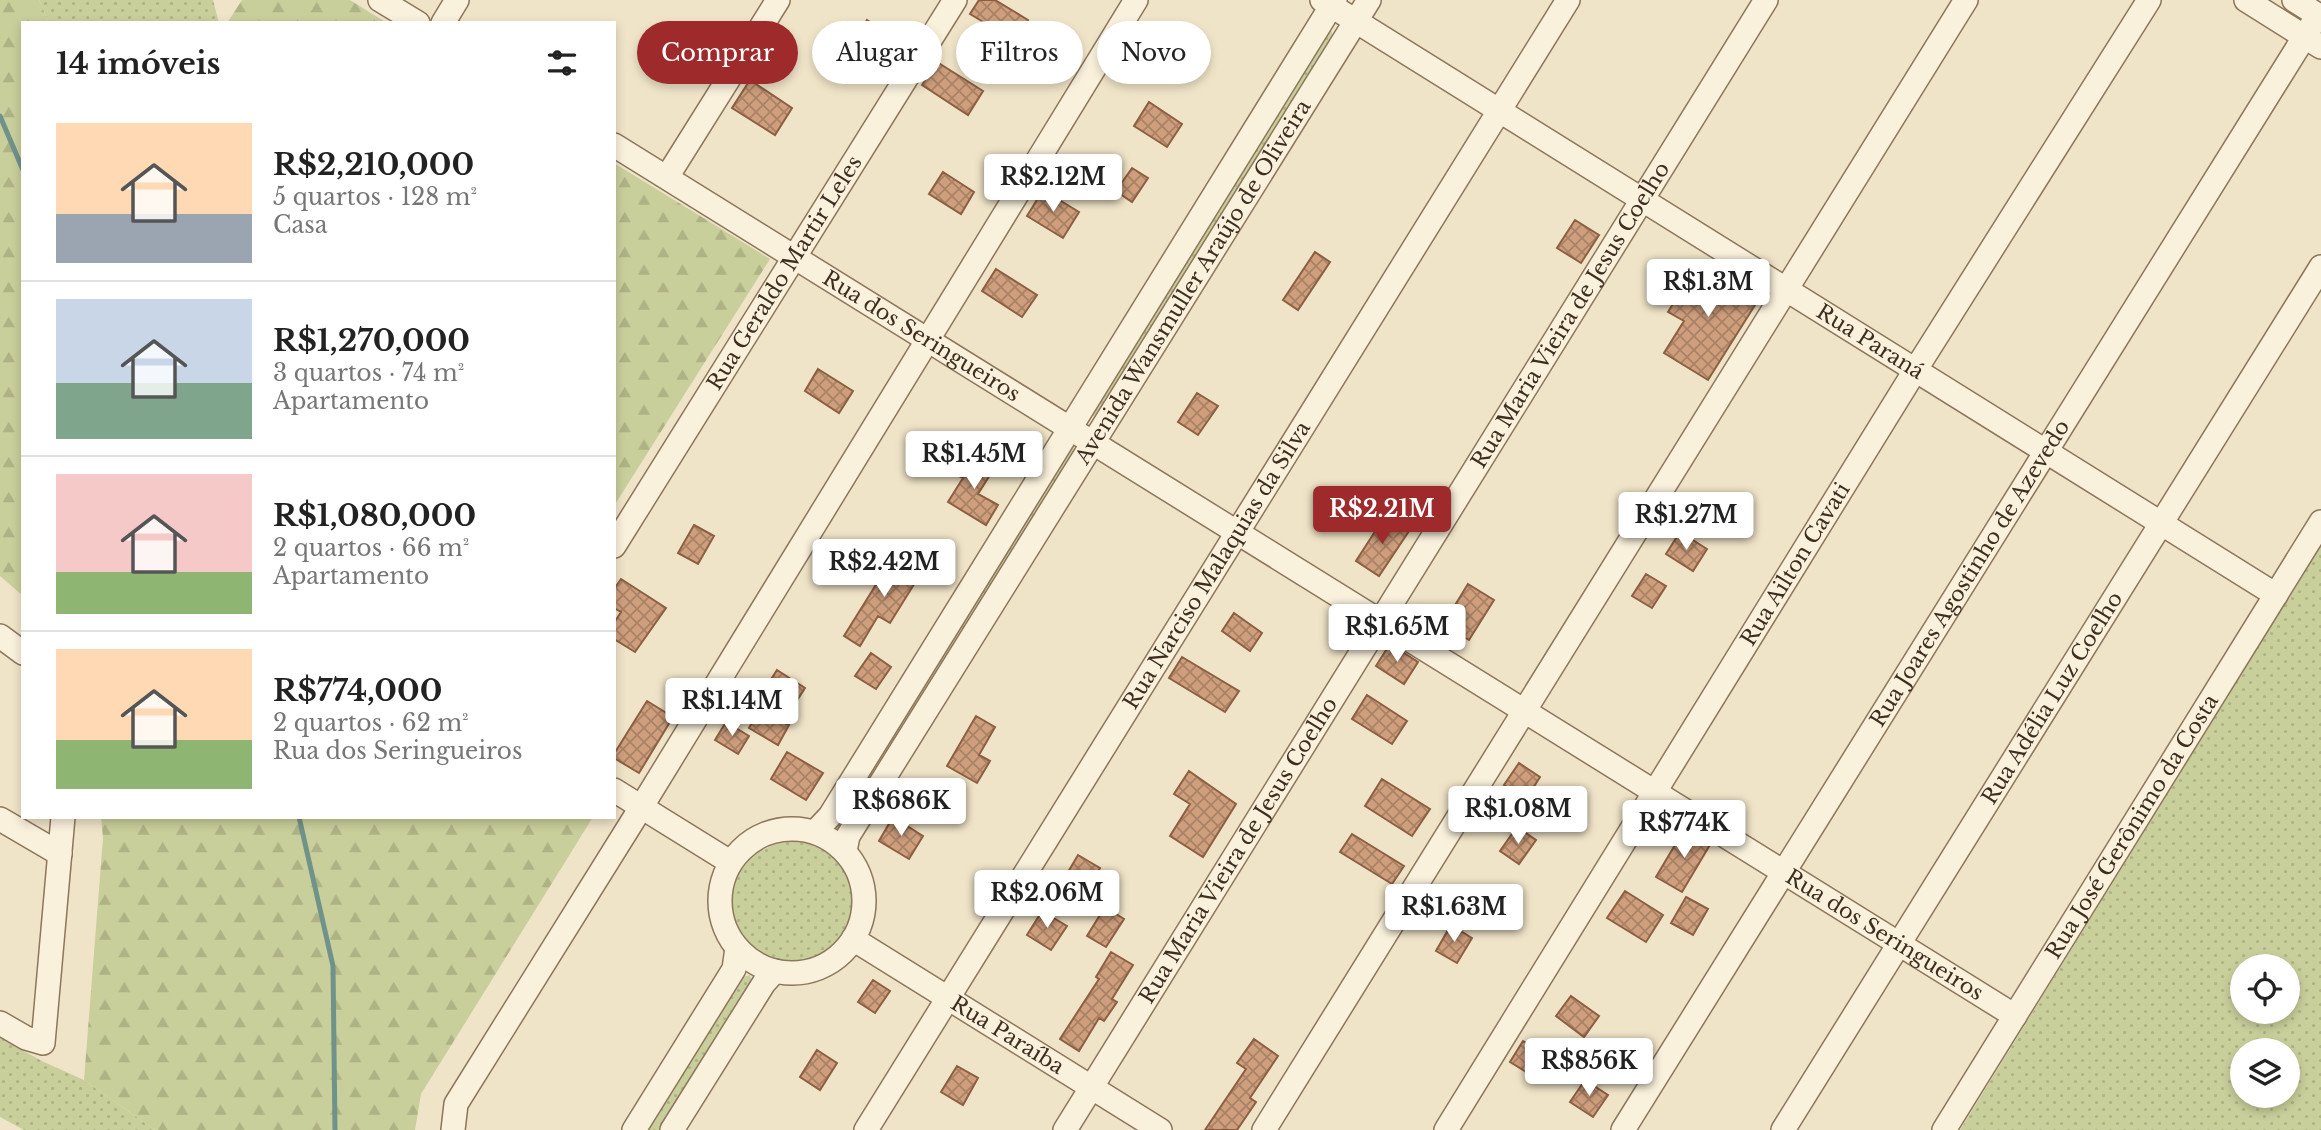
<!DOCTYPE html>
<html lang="pt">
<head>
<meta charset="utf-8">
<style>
  :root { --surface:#fff; --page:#f6f6f6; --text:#222; --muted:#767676; --line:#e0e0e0; --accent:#9e2a2b }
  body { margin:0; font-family:"Libre Baskerville",serif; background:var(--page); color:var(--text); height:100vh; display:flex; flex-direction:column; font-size:26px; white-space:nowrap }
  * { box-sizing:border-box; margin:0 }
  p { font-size:23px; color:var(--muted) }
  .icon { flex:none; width:38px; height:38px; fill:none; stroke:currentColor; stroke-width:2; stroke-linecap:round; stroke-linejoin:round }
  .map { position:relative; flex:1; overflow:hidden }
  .panel { position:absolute; left:21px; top:21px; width:595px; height:798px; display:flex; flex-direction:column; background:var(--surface); border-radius:0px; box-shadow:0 4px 10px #0003 }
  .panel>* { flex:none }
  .guide { position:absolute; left:637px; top:21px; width:665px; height:63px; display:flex; gap:14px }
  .fabs { position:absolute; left:2230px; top:954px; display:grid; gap:14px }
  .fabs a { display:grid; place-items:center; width:70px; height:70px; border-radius:50%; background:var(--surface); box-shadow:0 4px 10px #0003; font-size:35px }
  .price { position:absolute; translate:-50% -60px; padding:0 16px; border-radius:7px; background:#fff; color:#222; font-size:23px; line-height:46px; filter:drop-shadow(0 2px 4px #0008) }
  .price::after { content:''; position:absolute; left:50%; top:42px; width:21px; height:16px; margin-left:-10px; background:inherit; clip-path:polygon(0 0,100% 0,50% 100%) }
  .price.current { background:var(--accent); color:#fff }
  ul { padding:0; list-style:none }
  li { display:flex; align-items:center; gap:21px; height:175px; padding:0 35px }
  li+li { border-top:2px solid var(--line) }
  li span { display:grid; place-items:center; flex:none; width:196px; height:140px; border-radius:0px; color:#555 }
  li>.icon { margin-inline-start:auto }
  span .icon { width:84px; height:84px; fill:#fffc; stroke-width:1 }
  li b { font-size:30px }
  h2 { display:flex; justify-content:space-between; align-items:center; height:84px; padding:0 35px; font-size:30px }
  .tag { padding:0 24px; border-radius:32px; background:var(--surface); box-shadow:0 4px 10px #0003; font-size:24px; line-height:63px }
  .tag.current { background:var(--accent); color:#fff }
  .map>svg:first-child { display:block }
  .grass { fill:url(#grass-dots); fill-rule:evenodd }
  .forest { fill:url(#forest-firs) }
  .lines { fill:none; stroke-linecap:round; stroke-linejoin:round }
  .stream { stroke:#6f938a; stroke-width:5 }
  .building { fill:url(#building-cross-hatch); stroke:#8d5f41; stroke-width:2 }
  .minor-casing { stroke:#8d765c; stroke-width:26 }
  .minor { stroke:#faf1dc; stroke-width:23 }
  .labels { text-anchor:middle; stroke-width:5; stroke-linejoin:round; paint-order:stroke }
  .street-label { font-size:21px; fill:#3d2e20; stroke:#f7eed8 }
</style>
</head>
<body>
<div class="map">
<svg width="2321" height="1130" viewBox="0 0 2321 1130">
  <defs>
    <pattern id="grass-dots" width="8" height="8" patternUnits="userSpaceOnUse" patternTransform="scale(1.75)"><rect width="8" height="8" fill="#c9cf9b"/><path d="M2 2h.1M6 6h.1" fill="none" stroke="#aeb285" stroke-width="1.8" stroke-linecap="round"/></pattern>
    <pattern id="forest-firs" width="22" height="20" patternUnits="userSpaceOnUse" patternTransform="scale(1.75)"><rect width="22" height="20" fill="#c9cf9b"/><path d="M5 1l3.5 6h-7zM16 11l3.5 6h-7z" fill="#aeb285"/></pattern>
    <pattern id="building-cross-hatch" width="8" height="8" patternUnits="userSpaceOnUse" patternTransform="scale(1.75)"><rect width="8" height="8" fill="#cf9f7d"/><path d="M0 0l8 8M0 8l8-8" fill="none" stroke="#a98266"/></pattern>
  </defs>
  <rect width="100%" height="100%" fill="#f0e4c8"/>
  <!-- grass -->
  <path class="grass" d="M 39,0 L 213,0 L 219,23 L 49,23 Z
    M 1331,30 L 1333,37 L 1099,415 L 1093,416 L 1091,411 L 1324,32 Z
    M 1073,446 L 1075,453 L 841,830 L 835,832 L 833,826 L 1066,448 Z
    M 2321,545 L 2321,1130 L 1960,1130 ZM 2242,966 L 2287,966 L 2287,1012 L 2242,1012 ZM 2242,1050 L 2287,1050 L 2287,1096 L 2242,1096 Z
    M732 903a61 61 0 1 1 122 0a61 61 0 1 1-122 0Z
    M 750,975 L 752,982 L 660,1130 L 648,1130 L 743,977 Z
    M 0,1038 L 44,1062 L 84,1080 L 155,1130 L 24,1130 L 0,1117 Z"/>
  <!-- forest -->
  <path class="forest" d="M 0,0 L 39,0 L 49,23 L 23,23 L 23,596 L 0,576 Z
    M 242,0 L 350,0 L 387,23 L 227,23 Z
    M 614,163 L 770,259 L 614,506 Z
    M 101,817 L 593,817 L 421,1094 L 415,1130 L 155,1130 L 84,1080 L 103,838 Z"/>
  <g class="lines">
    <!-- stream -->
    <path class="stream" d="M 0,116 L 23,170
      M 299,817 L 333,966 L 335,1130"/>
  </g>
  <!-- building -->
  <path class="building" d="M 979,0 L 995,0 L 1028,20 L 1015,41 L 970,14 Z
    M 867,20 L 906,46 L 891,69 L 852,44 Z
    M 1180,44 L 1198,55 L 1185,77 L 1167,66 Z
    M 937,62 L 983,91 L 968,115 L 922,85 Z
    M 750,80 L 792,108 L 775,135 L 732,108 Z
    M 1149,102 L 1182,124 L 1167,147 L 1134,126 Z
    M 1132,168 L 1148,178 L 1132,202 L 1116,191 Z
    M 943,172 L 974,192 L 961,214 L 929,194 Z
    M 1043,190 L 1079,212 L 1063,238 L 1027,216 Z
    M 1575,220 L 1599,235 L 1581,263 L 1557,248 Z
    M 1315,252 L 1330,262 L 1298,310 L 1283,300 Z
    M 1700,261 L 1760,297 L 1708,380 L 1664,353 L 1684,321 L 1668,312 Z
    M 996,269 L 1037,295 L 1022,317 L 982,291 Z
    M 818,369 L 853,391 L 839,413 L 805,391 Z
    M 1197,393 L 1218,406 L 1198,435 L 1178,422 Z
    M 974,454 L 995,467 L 978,494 L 998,505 L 986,525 L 948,502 L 963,478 L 959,476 Z
    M 1385,516 L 1409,531 L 1379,576 L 1356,561 Z
    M 694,525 L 714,536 L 698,564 L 678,553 Z
    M 1680,532 L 1707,549 L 1693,571 L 1666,554 Z
    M 894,556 L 921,573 L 890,623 L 878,616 L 860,646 L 844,636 Z
    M 1646,574 L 1666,586 L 1652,608 L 1632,596 Z
    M 621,579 L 666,608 L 635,652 L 614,639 L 614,623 L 621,612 L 614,608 L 614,589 Z
    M 1468,584 L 1494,600 L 1469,640 L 1443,625 Z
    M 1234,613 L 1262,633 L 1250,651 L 1222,631 Z
    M 1390,644 L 1418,662 L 1404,684 L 1376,666 Z
    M 871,653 L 891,667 L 876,689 L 855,676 Z
    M 1182,657 L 1239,691 L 1225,712 L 1169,678 Z
    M 777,670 L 805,688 L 783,722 L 789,725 L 778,745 L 749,728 L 768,695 L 763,692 Z
    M 1367,695 L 1407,721 L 1392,744 L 1352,719 Z
    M 647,701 L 673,717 L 639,773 L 614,758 L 614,754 Z
    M 976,716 L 995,727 L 979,755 L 990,761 L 977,783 L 947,766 Z
    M 726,722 L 749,736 L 738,754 L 715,740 Z
    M 787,752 L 823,773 L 806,800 L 771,779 Z
    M 1519,763 L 1540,777 L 1526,799 L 1504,785 Z
    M 1189,771 L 1236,804 L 1203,857 L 1170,836 L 1190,804 L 1174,794 Z
    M 1382,779 L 1430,809 L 1412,836 L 1365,806 Z
    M 893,817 L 923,836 L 909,859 L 879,841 Z
    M 1517,827 L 1536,840 L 1519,864 L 1500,851 Z
    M 1685,828 L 1711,843 L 1682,892 L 1656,877 Z
    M 1352,834 L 1404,866 L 1392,884 L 1340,852 Z
    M 1078,855 L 1100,868 L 1086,892 L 1064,879 Z
    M 1625,891 L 1663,915 L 1646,942 L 1607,918 Z
    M 1686,897 L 1708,909 L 1693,935 L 1671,923 Z
    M 1105,907 L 1124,919 L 1106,947 L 1087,936 Z
    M 1042,911 L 1067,926 L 1051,950 L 1027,935 Z
    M 1451,925 L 1472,938 L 1457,963 L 1436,951 Z
    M 1111,952 L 1133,965 L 1112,999 L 1117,1002 L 1104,1021 L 1099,1018 L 1079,1051 L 1060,1039 L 1099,979 L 1096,977 Z
    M 873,980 L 890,991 L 875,1013 L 858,1002 Z
    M 1571,996 L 1599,1016 L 1584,1037 L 1556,1016 Z
    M 1254,1039 L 1278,1056 L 1250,1098 L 1256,1102 L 1237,1130 L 1205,1130 L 1246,1069 L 1237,1063 Z
    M 1523,1041 L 1552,1058 L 1539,1080 L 1510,1062 Z
    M 817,1050 L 837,1063 L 820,1090 L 800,1077 Z
    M 957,1066 L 978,1078 L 963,1105 L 941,1092 Z
    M 1585,1080 L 1608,1095 L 1593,1117 L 1570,1102 Z"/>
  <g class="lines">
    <!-- minor casing -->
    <g class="minor-casing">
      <g id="minor">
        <path d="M 380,0 L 418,23"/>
        <path id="s1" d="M 1322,0 L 2276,595"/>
        <path d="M 2246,0 L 2321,47"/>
        <path d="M 2294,0 L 2321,17"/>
        <path d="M 443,23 L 457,0"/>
        <path id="s2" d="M 614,145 L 2015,1016"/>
        <path d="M 667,177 L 778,0"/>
        <path id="s3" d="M 614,546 L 955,0"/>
        <path d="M 0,636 L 23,653"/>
        <path d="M 614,790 L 730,862"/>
        <path d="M 0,819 L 60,854"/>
        <circle cx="792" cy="901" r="72"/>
        <path d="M 815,832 L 830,816 L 1335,0"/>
        <path id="s4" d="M 845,851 L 848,836 L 1369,0"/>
        <path id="s5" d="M 853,939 L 1160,1130"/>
        <path d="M 0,1023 L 26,1038 L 43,1043 L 63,817"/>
        <path d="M 453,1130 L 456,1104 L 642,806 L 1136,0"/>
        <path d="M 634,1130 L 734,969 L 737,948"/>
        <path d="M 672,1130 L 764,983 L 775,971"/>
        <path id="s6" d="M 866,1130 L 1568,0"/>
        <path id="s7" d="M 1065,1130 L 1766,0"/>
        <path d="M 1264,1130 L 1966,0"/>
        <path id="s8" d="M 1446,1130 L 1916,369 L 2149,0"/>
        <path id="s9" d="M 1623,1130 L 2318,15"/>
        <path id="s10" d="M 1783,1130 L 2321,267"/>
        <path id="s11" d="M 1944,1130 L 2321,522"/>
      </g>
    </g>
    <!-- minor -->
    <use href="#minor" class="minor"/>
  </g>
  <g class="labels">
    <!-- street labels -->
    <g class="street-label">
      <text dy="7" stroke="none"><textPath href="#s3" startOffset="322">Rua Geraldo Martir Leles</textPath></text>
      <text dy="7" stroke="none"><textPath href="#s4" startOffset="668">Avenida Wansmuller Araújo de Oliveira</textPath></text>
      <text dy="7" stroke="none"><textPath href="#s7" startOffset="959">Rua Maria Vieira de Jesus Coelho</textPath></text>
      <text dy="7" stroke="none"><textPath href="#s2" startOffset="362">Rua dos Seringueiros</textPath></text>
      <text dy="7" stroke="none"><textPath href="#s1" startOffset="646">Rua Paraná</textPath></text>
      <text dy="7" stroke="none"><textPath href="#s8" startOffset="665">Rua Ailton Cavati</textPath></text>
      <text dy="7" stroke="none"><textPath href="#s6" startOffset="665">Rua Narciso Malaquias da Silva</textPath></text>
      <text dy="7" stroke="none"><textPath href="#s9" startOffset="656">Rua Joares Agostinho de Azevedo</textPath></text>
      <text dy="7" stroke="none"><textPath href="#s10" startOffset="509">Rua Adélia Luz Coelho</textPath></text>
      <text dy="7" stroke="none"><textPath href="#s11" startOffset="357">Rua José Gerônimo da Costa</textPath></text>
      <text dy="7" stroke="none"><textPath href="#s7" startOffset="329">Rua Maria Vieira de Jesus Coelho</textPath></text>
      <text dy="7" stroke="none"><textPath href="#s2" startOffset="1496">Rua dos Seringueiros</textPath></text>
      <text dy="7" stroke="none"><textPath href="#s5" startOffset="182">Rua Paraíba</textPath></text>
    </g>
  </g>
</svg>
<div class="fabs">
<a><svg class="icon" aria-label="locate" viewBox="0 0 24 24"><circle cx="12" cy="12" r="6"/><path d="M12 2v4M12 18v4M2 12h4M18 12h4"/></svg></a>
<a><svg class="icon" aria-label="layers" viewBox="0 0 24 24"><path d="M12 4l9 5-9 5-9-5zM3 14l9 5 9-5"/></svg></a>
</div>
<b class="price" style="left:1053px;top:214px">R$2.12M</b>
<b class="price" style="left:1708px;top:319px">R$1.3M</b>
<b class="price" style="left:974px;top:491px">R$1.45M</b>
<b class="price current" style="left:1382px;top:546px">R$2.21M</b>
<b class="price" style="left:1686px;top:552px">R$1.27M</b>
<b class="price" style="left:884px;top:599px">R$2.42M</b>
<b class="price" style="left:1397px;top:664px">R$1.65M</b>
<b class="price" style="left:732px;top:738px">R$1.14M</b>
<b class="price" style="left:901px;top:838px">R$686K</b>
<b class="price" style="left:1518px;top:846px">R$1.08M</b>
<b class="price" style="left:1684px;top:860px">R$774K</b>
<b class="price" style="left:1047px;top:930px">R$2.06M</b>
<b class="price" style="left:1454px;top:944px">R$1.63M</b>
<b class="price" style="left:1589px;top:1098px">R$856K</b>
<div class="guide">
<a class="tag current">Comprar</a>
<a class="tag">Alugar</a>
<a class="tag">Filtros</a>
<a class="tag">Novo</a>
</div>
<section class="panel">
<h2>14 imóveis<svg class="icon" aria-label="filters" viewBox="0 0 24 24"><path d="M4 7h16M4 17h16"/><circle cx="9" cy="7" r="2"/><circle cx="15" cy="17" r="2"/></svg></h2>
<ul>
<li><span style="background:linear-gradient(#ffd9b3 65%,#9aa5b1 0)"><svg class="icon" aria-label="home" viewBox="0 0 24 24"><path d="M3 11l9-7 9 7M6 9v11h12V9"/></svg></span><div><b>R$2,210,000</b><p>5 quartos · 128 m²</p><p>Casa</p></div></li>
<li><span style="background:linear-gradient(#c9d6e8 60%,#7fa58c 0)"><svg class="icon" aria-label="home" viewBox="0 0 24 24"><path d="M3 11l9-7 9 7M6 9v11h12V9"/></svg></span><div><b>R$1,270,000</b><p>3 quartos · 74 m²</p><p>Apartamento</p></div></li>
<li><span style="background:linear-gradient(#f6c9c9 70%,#8fb573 0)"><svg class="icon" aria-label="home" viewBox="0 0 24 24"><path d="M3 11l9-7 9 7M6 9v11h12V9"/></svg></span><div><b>R$1,080,000</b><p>2 quartos · 66 m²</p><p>Apartamento</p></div></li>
<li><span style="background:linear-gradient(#ffd9b3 65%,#8fb573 0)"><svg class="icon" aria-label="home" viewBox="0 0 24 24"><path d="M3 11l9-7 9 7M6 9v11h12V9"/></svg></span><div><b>R$774,000</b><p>2 quartos · 62 m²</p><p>Rua dos Seringueiros</p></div></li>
</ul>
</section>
</div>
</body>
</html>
